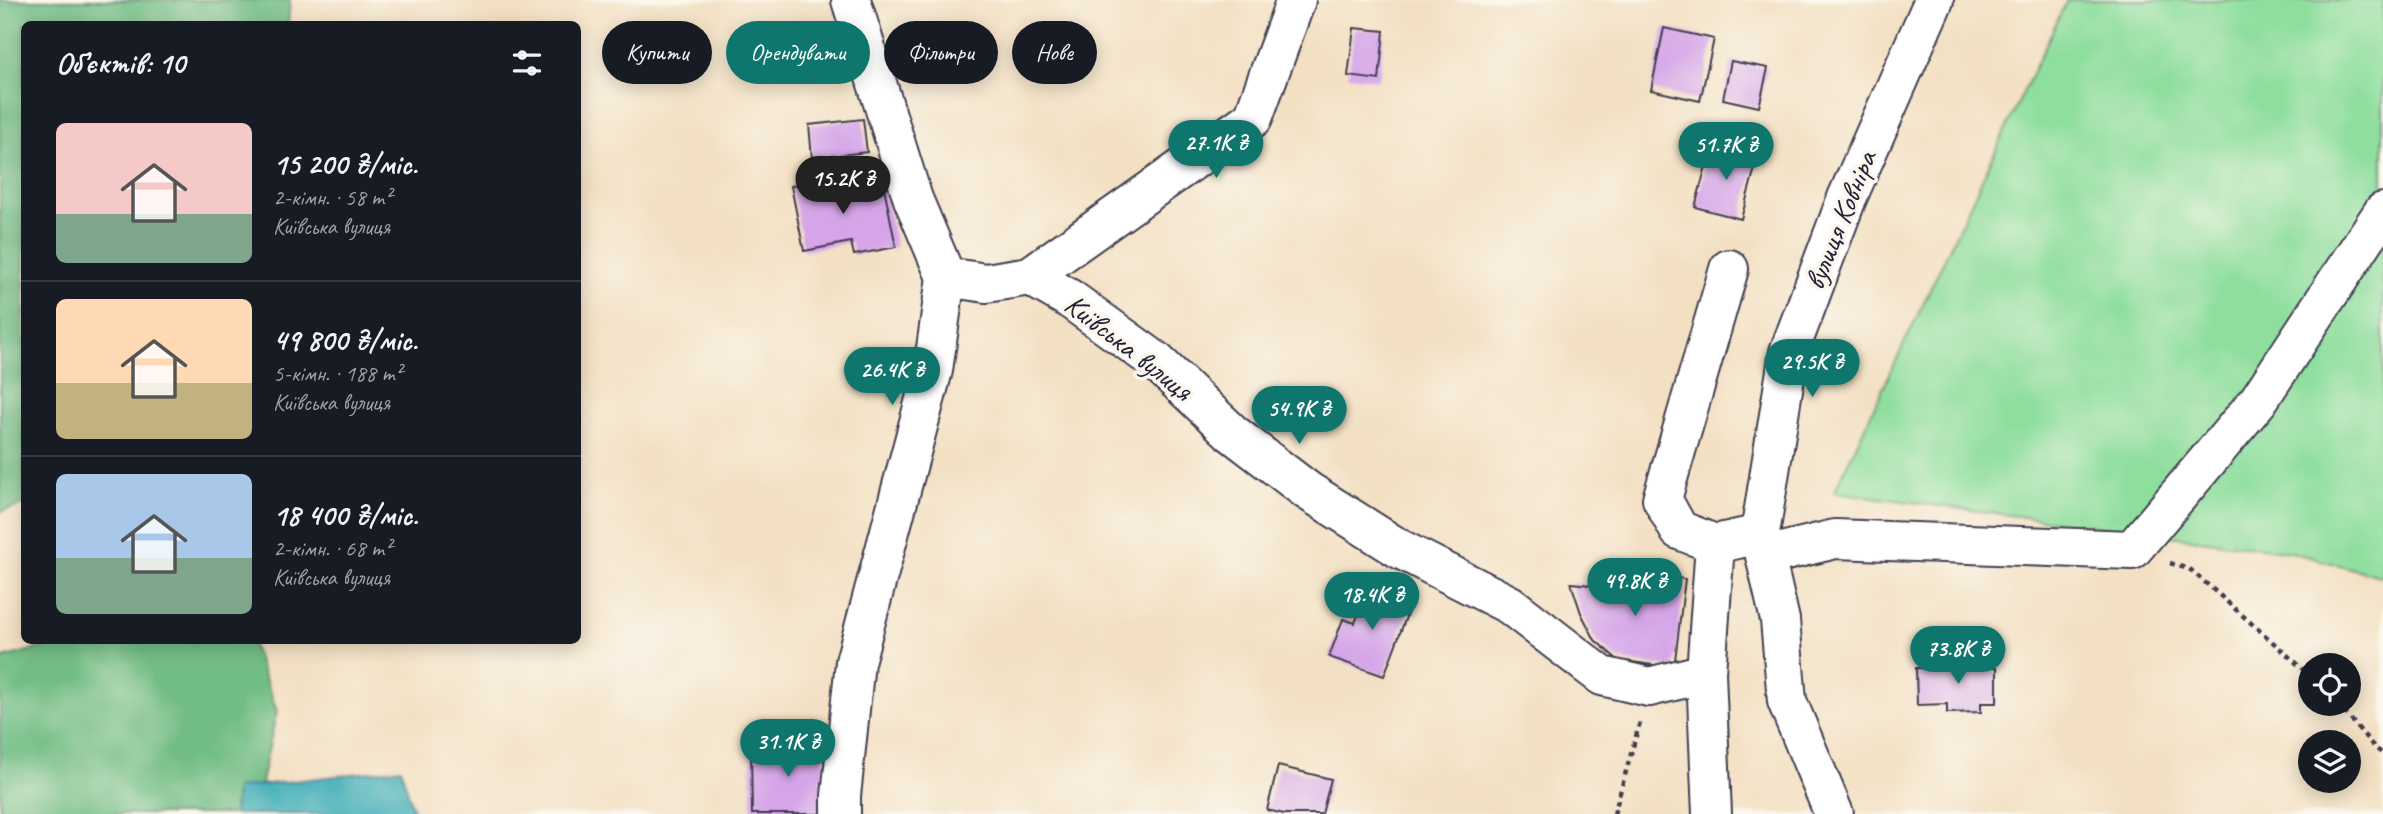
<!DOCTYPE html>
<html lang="uk">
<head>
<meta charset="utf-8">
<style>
  :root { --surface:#171b24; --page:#242831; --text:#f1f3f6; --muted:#9ea1a6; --line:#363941; --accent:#0f766e }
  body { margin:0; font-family:Caveat,sans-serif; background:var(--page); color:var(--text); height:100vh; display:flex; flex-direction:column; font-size:26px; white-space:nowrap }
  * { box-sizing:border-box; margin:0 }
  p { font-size:23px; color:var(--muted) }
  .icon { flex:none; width:38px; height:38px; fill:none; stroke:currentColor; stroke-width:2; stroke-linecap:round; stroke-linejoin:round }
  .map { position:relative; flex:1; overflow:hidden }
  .drawer { position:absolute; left:21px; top:21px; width:560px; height:623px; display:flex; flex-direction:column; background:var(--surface); border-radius:10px; box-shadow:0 4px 18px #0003 }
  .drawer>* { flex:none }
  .top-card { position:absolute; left:602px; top:21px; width:665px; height:63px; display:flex; gap:14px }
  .fabs { position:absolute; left:2298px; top:653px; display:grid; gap:14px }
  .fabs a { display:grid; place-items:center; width:63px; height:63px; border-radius:50%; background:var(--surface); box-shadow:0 4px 18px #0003; font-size:35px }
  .price { position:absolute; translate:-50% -60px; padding:0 16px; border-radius:24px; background:var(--accent); color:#fff; font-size:23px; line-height:46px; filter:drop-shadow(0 2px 4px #0008) }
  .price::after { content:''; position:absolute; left:50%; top:42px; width:21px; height:16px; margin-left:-10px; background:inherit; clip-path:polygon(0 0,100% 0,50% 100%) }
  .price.current { background:#222; color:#fff }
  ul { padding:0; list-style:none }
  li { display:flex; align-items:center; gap:21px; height:175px; padding:0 35px }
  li+li { border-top:2px solid var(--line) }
  li span { display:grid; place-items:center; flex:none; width:196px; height:140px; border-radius:10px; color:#555 }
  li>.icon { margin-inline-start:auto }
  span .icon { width:84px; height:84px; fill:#fffc; stroke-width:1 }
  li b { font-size:30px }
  h2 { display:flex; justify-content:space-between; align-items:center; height:84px; padding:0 35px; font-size:30px }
  .pill { padding:0 24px; border-radius:32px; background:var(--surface); box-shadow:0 4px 18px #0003; font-size:24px; line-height:63px }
  .pill.current { background:var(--accent); color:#fff }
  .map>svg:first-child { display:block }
  .green { fill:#8ede9e; stroke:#58806c; stroke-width:2 }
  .forest { fill:#72bd85; stroke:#4a7060; stroke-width:2 }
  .water { fill:#3cadb7; stroke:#2f6879; stroke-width:2 }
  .building { fill:#d5a5e8 }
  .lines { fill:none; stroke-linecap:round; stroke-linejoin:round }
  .minor-casing { stroke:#413e4f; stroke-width:42 }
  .path { stroke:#413e4f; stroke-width:4.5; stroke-dasharray:5 5; stroke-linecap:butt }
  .minor { stroke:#fff; stroke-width:38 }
  .labels { text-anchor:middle; stroke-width:7; stroke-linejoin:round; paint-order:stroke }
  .street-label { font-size:30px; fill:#22223b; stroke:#fbf7ec }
</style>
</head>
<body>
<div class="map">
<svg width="2383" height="814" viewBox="0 0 2383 814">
  <rect width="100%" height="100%" fill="#fbf7ec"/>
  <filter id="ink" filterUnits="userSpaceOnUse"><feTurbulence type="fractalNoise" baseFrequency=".0143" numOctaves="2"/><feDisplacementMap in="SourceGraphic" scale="14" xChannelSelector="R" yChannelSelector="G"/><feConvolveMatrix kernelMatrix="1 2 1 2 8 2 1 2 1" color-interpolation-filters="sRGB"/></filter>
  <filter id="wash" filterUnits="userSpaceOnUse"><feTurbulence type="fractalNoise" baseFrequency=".00686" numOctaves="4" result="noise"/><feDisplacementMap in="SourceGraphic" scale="28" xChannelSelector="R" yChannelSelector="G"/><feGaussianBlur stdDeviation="1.57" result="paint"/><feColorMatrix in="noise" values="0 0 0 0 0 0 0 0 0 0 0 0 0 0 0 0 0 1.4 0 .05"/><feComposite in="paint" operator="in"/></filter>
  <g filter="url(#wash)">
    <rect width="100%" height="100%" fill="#f3e0c3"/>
    <!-- green -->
    <path class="green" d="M 2067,0 L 2383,0 L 2383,577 L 2291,552 L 1834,492 Z"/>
    <!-- forest -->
    <path class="forest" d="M 0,0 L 290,0 L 288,24 L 24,24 L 24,505 L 0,512 Z
      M 64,641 L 251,641 L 277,711 L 254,814 L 0,814 L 0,659 Z"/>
    <!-- water -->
    <path class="water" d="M 401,768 L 414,814 L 234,814 L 236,788 Z"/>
    <g id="blocks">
      <!-- building -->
      <path class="building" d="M 1354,28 L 1384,31 L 1379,80 L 1348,76 Z
        M 1664,28 L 1714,39 L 1700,101 L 1651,90 Z
        M 1731,61 L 1768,68 L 1759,107 L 1723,99 Z
        M 863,119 L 867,152 L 812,158 L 809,125 Z
        M 1712,144 L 1758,157 L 1741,219 L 1695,207 Z
        M 838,177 L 841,190 L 883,182 L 896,247 L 854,255 L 851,242 L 804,251 L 791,186 Z
        M 1629,572 L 1685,579 L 1674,668 L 1618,660 L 1595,640 L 1581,613 L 1571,583 L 1627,589 Z
        M 1369,585 L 1412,601 L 1384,676 L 1329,657 L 1343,619 L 1355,623 Z
        M 1980,659 L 1980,667 L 1997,667 L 1997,703 L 1981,703 L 1981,712 L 1947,713 L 1947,704 L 1917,705 L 1916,668 L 1947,668 L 1946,660 Z
        M 824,744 L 825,814 L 752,814 L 751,746 Z
        M 1278,766 L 1331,779 L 1322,814 L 1284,814 L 1267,810 Z"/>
    </g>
  </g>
  <g filter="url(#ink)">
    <use href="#blocks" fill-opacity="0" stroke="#413e4f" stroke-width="2"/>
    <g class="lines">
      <!-- minor casing -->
      <g class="minor-casing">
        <path id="minor" d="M 1030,276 L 1253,118 L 1296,0
          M 946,277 L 986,283 L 1030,276 L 1070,299 L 1157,362 L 1232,433 L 1308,491 L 1398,548 L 1510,605 L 1602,676 L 1649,687 L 1706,673 L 1715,544 L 1760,534
          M 1715,544 L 1679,530 L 1662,499 L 1729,269
          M 1765,556 L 1835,539 L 2132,550 L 2258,401 L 2383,212
          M 1706,673 L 1712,814
          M 841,814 L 841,796 L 855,662 L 933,370 L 946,277 L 913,199 L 851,0
          M 1834,814 L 1787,701 L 1780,620 L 1760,534 L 1789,352 L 1847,198 L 1934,0"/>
      </g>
      <!-- path -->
      <path class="path" d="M 2170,563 L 2191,570 L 2310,675
        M 2338,704 L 2374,747 L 2383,754
        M 1614,814 L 1640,722"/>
      <!-- minor -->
      <use href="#minor" class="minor"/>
    </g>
  </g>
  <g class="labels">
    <!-- street labels -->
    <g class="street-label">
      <text transform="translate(1840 220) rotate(-68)" y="10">вулиця Ковніра</text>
      <text transform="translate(1129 347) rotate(38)" y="10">Київська вулиця</text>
    </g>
  </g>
</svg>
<div class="fabs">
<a><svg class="icon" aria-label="locate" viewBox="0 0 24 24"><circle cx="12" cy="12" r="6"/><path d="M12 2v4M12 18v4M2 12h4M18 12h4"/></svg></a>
<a><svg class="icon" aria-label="layers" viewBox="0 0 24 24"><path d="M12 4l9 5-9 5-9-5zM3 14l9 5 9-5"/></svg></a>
</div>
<b class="price" style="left:1216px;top:180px">27.1K ₴</b>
<b class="price" style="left:1726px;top:182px">51.7K ₴</b>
<b class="price current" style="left:843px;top:216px">15.2K ₴</b>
<b class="price" style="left:1812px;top:399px">29.5K ₴</b>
<b class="price" style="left:892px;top:407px">26.4K ₴</b>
<b class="price" style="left:1299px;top:446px">54.9K ₴</b>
<b class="price" style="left:1635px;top:618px">49.8K ₴</b>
<b class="price" style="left:1372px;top:632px">18.4K ₴</b>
<b class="price" style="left:1958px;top:686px">73.8K ₴</b>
<b class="price" style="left:788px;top:779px">31.1K ₴</b>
<div class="top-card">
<a class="pill">Купити</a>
<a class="pill current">Орендувати</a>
<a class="pill">Фільтри</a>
<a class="pill">Нове</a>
</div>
<section class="drawer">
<h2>Об’єктів: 10<svg class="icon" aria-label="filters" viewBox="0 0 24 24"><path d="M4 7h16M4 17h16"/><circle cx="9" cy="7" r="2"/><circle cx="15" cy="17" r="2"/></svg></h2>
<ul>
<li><span style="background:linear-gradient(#f6c9c9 65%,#7fa58c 0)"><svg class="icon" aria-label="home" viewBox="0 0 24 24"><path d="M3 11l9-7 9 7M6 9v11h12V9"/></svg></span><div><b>15 200 ₴/міс.</b><p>2-кімн. · 58 m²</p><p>Київська вулиця</p></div></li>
<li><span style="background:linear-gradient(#ffd9b3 60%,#c2b280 0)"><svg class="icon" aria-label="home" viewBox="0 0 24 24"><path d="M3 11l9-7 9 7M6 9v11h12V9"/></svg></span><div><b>49 800 ₴/міс.</b><p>5-кімн. · 188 m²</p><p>Київська вулиця</p></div></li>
<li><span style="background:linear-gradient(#a9c7e8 60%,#7fa58c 0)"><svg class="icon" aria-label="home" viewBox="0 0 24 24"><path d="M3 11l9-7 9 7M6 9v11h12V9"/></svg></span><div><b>18 400 ₴/міс.</b><p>2-кімн. · 68 m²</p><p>Київська вулиця</p></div></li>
</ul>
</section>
</div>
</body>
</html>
